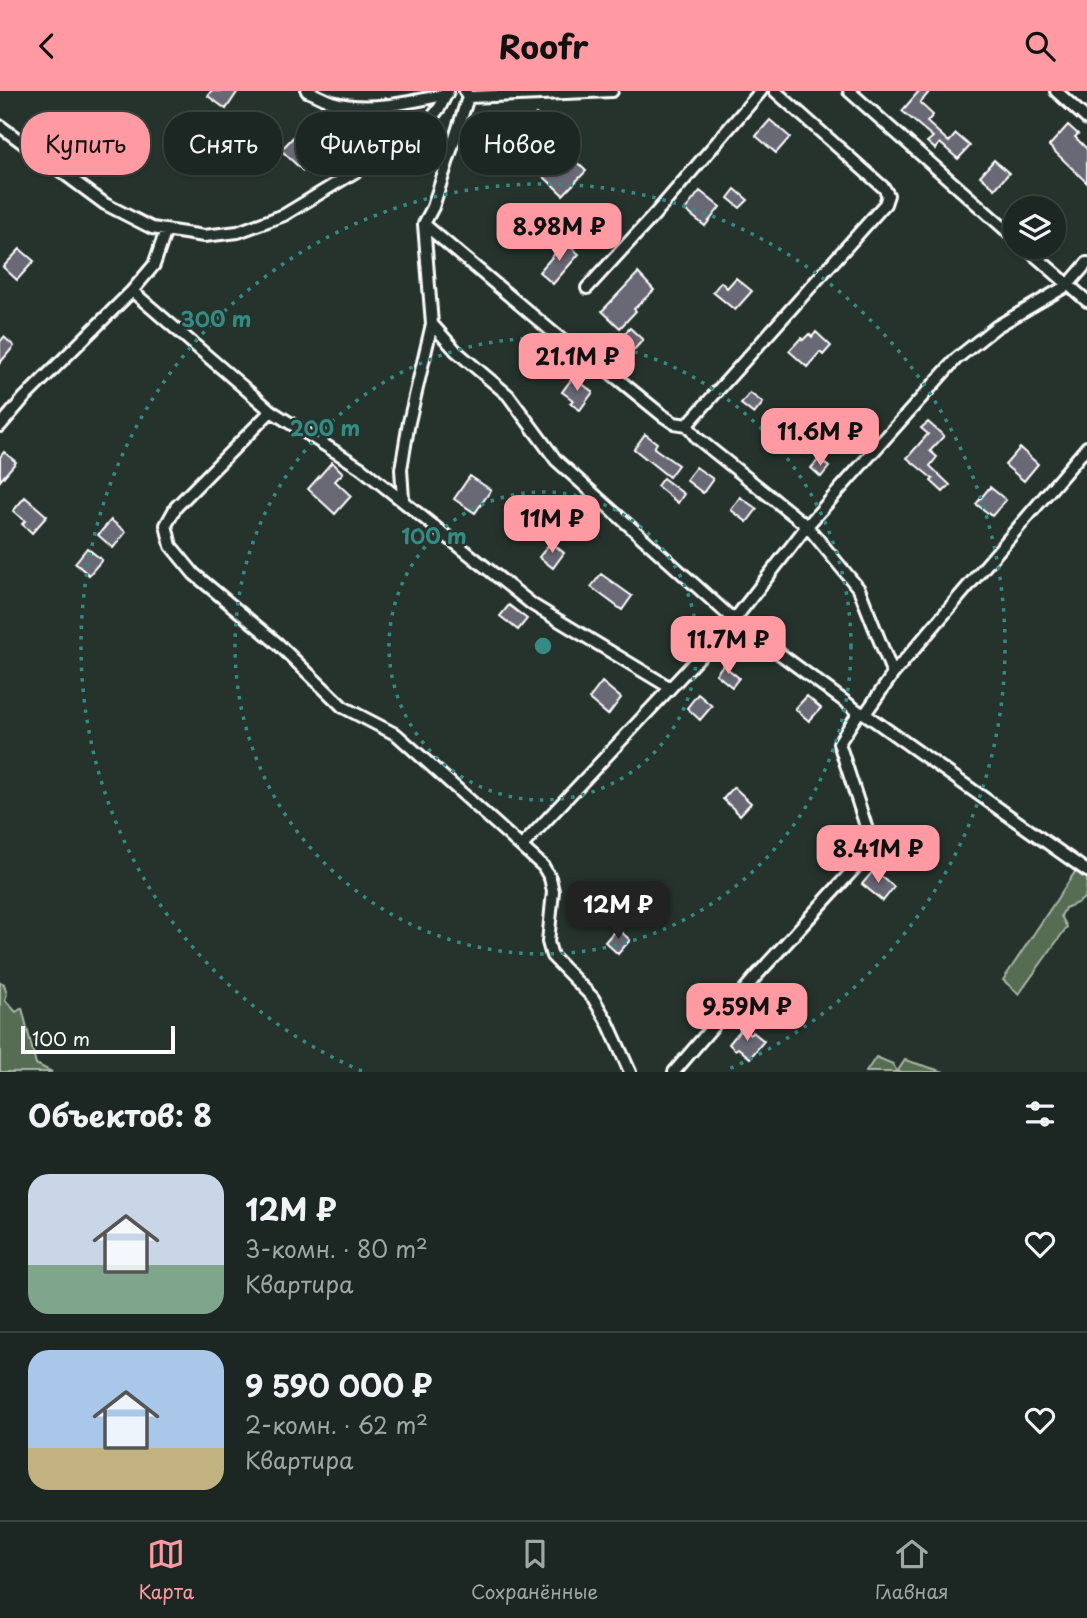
<!DOCTYPE html>
<html lang="ru">
<head>
<meta charset="utf-8">
<style>
  :root { --surface:#1c2622; --page:#29322f; --text:#f1f3f6; --muted:#a0a5a5; --line:#3a4340; --accent:#ff9aa2 }
  body { margin:0; font-family:"Playpen Sans",sans-serif; background:var(--page); color:var(--text); height:100vh; display:flex; flex-direction:column; font-size:26px; white-space:nowrap }
  * { box-sizing:border-box; margin:0 }
  p { font-size:23px; color:var(--muted) }
  .icon { flex:none; width:38px; height:38px; fill:none; stroke:currentColor; stroke-width:2; stroke-linecap:round; stroke-linejoin:round }
  .map { position:relative; height:981px; overflow:hidden }
  .side { display:flex; flex-direction:column; background:var(--surface); flex:1 }
  .side>* { flex:none }
  .banner { position:absolute; left:21px; top:21px; width:700px; height:63px; display:flex; gap:14px }
  .buttons { position:absolute; left:1003px; top:105px; display:grid; gap:14px }
  .buttons a { display:grid; place-items:center; width:63px; height:63px; border-radius:50%; background:var(--surface); box-shadow:0 2px 5px #0004,0 0 0 2px var(--line); font-size:35px }
  .scale { position:absolute; left:21px; bottom:18px; width:154px; box-sizing:border-box; padding-left:7px; border:4px solid #fff; border-top:0; font-size:19px; line-height:24px; white-space:nowrap; color:#fff; -webkit-text-stroke:5px #26332d; paint-order:stroke }
  .price { position:absolute; translate:-50% -60px; padding:0 16px; border-radius:14px; background:var(--accent); color:#111; font-size:23px; line-height:46px; filter:drop-shadow(0 2px 4px #0008) }
  .price::after { content:''; position:absolute; left:50%; top:42px; width:21px; height:16px; margin-left:-10px; background:inherit; clip-path:polygon(0 0,100% 0,50% 100%) }
  .price.on { background:#222; color:#fff }
  ul { padding:0; list-style:none }
  li { display:flex; align-items:center; gap:21px; height:175px; padding:0 28px }
  li+li { border-top:2px solid var(--line) }
  li span { display:grid; place-items:center; flex:none; width:196px; height:140px; border-radius:21px; color:#555 }
  li>.icon { margin-inline-start:auto }
  span .icon { width:84px; height:84px; fill:#fffc; stroke-width:1 }
  li b { font-size:30px }
  h2 { display:flex; justify-content:space-between; align-items:center; height:84px; padding:0 28px; font-size:30px }
  .tag { padding:0 24px; border-radius:28px; background:var(--surface); box-shadow:0 2px 5px #0004,0 0 0 2px var(--line); font-size:24px; line-height:63px }
  .tag.on { background:var(--accent); color:#111 }
  header { display:flex; justify-content:space-between; align-items:center; height:91px; padding:0 28px; background:var(--accent); color:#111; font-size:32px; font-weight:700 }
  .tabs { display:flex; justify-content:space-around; align-items:center; height:98px; border-top:2px solid var(--line); background:var(--surface); font-size:19px; color:var(--muted) }
  .tabs a { display:grid; justify-items:center; gap:4px }
  .tabs .on { color:var(--accent) }
  .map>svg:first-child { display:block }
  .green { fill:#566d52; stroke:#aab6a8; stroke-width:2 }
  .building { fill:#696874; stroke:#fff; stroke-width:2 }
  .lines { fill:none; stroke-linecap:round; stroke-linejoin:round }
  .minor-casing { stroke:#fff; stroke-width:16 }
  .minor { stroke:#26332d; stroke-width:10 }
  .ring { fill:none; stroke:#338b84; stroke-width:3.5; stroke-dasharray:3.5 7 }
  .centre { fill:#338b84; stroke:#26332d; stroke-width:3.5 }
  .ring-label { font-size:21px; text-anchor:middle; font-weight:bold; fill:#338b84; stroke:#26332d; stroke-width:5; stroke-linejoin:round; paint-order:stroke }
</style>
</head>
<body>
<header><svg class="icon" aria-label="back" viewBox="0 0 24 24"><path d="M15 5l-7 7 7 7"/></svg>Roofr<svg class="icon" aria-label="search" viewBox="0 0 24 24"><circle cx="10" cy="10" r="6"/><path d="M15 15l6 6"/></svg></header>
<div class="map">
<svg width="1087" height="981" viewBox="0 0 1087 981">
  <rect width="100%" height="100%" fill="#26332d"/>
  <filter id="ink" filterUnits="userSpaceOnUse"><feTurbulence type="fractalNoise" baseFrequency=".0143" numOctaves="2"/><feDisplacementMap in="SourceGraphic" scale="14" xChannelSelector="R" yChannelSelector="G"/><feConvolveMatrix kernelMatrix="1 2 1 2 8 2 1 2 1" color-interpolation-filters="sRGB"/></filter>
  <g filter="url(#ink)">
    <!-- green -->
    <path class="green" d="M 1077,778 L 1087,785 C 1087,809 1087,808 1065,817 L 1061,825 L 1067,836 L 1019,903 L 1003,889 Z
      M 0,891 L 4,893 L 7,903 L 5,909 L 16,921 L 22,917 L 36,973 L 52,981 L 0,981 Z
      M 876,966 L 893,973 L 897,981 L 905,969 L 944,981 L 866,981 Z"/>
    <!-- building -->
    <path class="building" d="M 211,0 L 238,0 L 226,18 L 208,5 Z
      M 919,0 L 930,0 L 920,12 L 933,24 L 927,31 L 949,51 L 956,43 L 970,55 L 958,68 L 940,52 L 935,58 L 927,51 L 933,46 L 902,20 Z
      M 536,23 L 556,40 L 541,58 L 521,40 Z
      M 770,29 L 790,46 L 776,62 L 756,45 Z
      M 1068,34 L 1078,43 L 1075,46 L 1087,58 L 1087,92 L 1049,55 Z
      M 301,38 L 323,59 L 303,80 L 281,59 Z
      M 566,61 L 586,80 L 563,104 L 543,85 Z
      M 994,69 L 1009,82 L 995,98 L 980,85 Z
      M 735,98 L 748,109 L 740,117 L 728,107 Z
      M 700,100 L 720,116 L 705,135 L 685,119 Z
      M 595,117 L 608,129 L 599,139 L 586,127 Z
      M 565,151 L 579,163 L 553,193 L 539,181 Z
      M 20,158 L 34,170 L 17,189 L 3,176 Z
      M 638,182 L 654,199 L 634,218 L 636,220 L 620,237 L 602,220 Z
      M 736,187 L 752,200 L 735,219 L 713,201 L 721,191 L 727,197 Z
      M 630,237 L 643,249 L 630,263 L 617,251 Z
      M 816,241 L 831,255 L 823,264 L 820,261 L 807,276 L 789,260 L 801,247 L 803,249 L 809,243 L 812,246 Z
      M 4,246 L 14,255 L 0,272 L 0,251 Z
      M 573,286 L 593,301 L 580,319 L 570,312 L 573,309 L 562,301 Z
      M 750,302 L 763,312 L 754,323 L 741,313 Z
      M 928,331 L 944,345 L 930,360 L 937,366 L 930,375 L 950,394 L 943,401 L 931,390 L 933,388 L 907,367 L 928,343 L 921,337 Z
      M 645,343 L 657,352 L 654,357 L 678,374 L 669,386 L 634,358 Z
      M 1020,357 L 1038,373 L 1024,390 L 1005,374 Z
      M 4,361 L 16,371 L 0,390 L 0,366 Z
      M 819,368 L 829,376 L 821,386 L 811,377 Z
      M 332,371 L 343,382 L 335,390 L 351,405 L 335,423 L 308,398 Z
      M 696,376 L 713,388 L 703,402 L 686,389 Z
      M 470,385 L 491,399 L 475,422 L 454,408 Z
      M 663,387 L 684,403 L 678,412 L 657,395 Z
      M 990,396 L 1006,409 L 992,425 L 976,413 Z
      M 25,406 L 47,425 L 32,442 L 22,433 L 25,430 L 13,420 Z
      M 740,406 L 757,418 L 747,431 L 731,419 Z
      M 111,429 L 126,441 L 113,457 L 98,444 Z
      M 551,451 L 564,462 L 553,477 L 539,466 Z
      M 87,457 L 102,469 L 89,484 L 75,472 Z
      M 601,483 L 632,505 L 622,519 L 591,496 Z
      M 509,514 L 527,528 L 518,539 L 500,525 Z
      M 723,574 L 739,587 L 732,596 L 716,583 Z
      M 602,591 L 621,607 L 608,624 L 589,608 Z
      M 698,603 L 712,615 L 700,629 L 687,617 Z
      M 807,605 L 821,617 L 809,630 L 795,618 Z
      M 734,696 L 751,712 L 740,724 L 723,708 Z
      M 874,779 L 894,796 L 883,810 L 862,793 Z
      M 617,837 L 630,849 L 618,863 L 605,851 Z
      M 773,907 L 784,916 L 770,932 L 760,923 Z
      M 742,937 L 750,944 L 753,941 L 764,950 L 750,967 L 738,957 L 735,959 L 729,953 Z"/>
    <g class="lines">
      <!-- minor casing -->
      <g class="minor-casing">
        <path id="minor" d="M 307,0 C 315,3 323,8 332,11 C 368,22 411,11 447,3
          M 465,0 L 468,6 L 433,116 L 424,133 L 432,233 L 456,260 L 508,304 L 556,369 L 734,529 L 859,621 L 865,623 L 893,583 L 1087,356
          M 849,0 L 1015,147
          M 1056,0 L 1087,28
          M 468,6 L 612,0
          M 0,35 L 105,113 L 152,137 L 204,145 L 238,141 L 284,124 L 421,41 L 440,16 L 448,0
          M 424,133 L 568,254 L 586,262 L 662,324 L 674,332 L 687,334 L 697,347 L 807,435 L 859,498 L 893,583
          M 166,139 L 154,174 L 132,200 L 271,320 L 361,377 L 533,514 L 669,596
          M 1025,156 L 1087,210
          M 587,197 L 655,123 L 761,0
          M 271,320 L 176,416 L 166,434 L 171,455 L 194,483 L 278,553 L 343,616 L 397,644 L 543,775 L 550,787 L 553,800 L 548,851 L 552,865 L 593,907 L 608,932 L 630,981
          M 687,334 L 885,113 L 888,104 L 884,97 L 775,0
          M 0,335 L 24,307 L 132,200
          M 403,408 L 401,378 L 409,331 L 432,233
          M 865,623 L 1087,780
          M 522,755 L 734,529 L 807,435 L 956,268 L 996,236 L 1068,194 L 1087,172
          M 674,981 L 757,884 L 873,757 L 839,652 L 859,621"/>
      </g>
      <!-- minor -->
      <use href="#minor" class="minor"/>
    </g>
  </g>
  <!-- distance rings -->
  <g class="ring">
    <circle cx="543" cy="555" r="154"/>
    <circle cx="543" cy="555" r="308"/>
    <path d="M362 980A462 462 0 1 1 724 980"/>
  </g>
  <circle cx="543" cy="555" r="10" class="centre"/>
  <g class="ring-label">
    <text x="216" y="236">300 m</text>
    <text x="325" y="345">200 m</text>
    <text x="434" y="453">100 m</text>
  </g>
</svg>
<div class="buttons">
<a><svg class="icon" aria-label="layers" viewBox="0 0 24 24"><path d="M12 4l9 5-9 5-9-5zM3 14l9 5 9-5"/></svg></a>
</div>
<div class="scale">100 m</div>
<b class="price" style="left:559px;top:172px">8.98M ₽</b>
<b class="price" style="left:577px;top:302px">21.1M ₽</b>
<b class="price" style="left:820px;top:377px">11.6M ₽</b>
<b class="price" style="left:552px;top:464px">11M ₽</b>
<b class="price" style="left:728px;top:585px">11.7M ₽</b>
<b class="price" style="left:878px;top:794px">8.41M ₽</b>
<b class="price on" style="left:618px;top:850px">12M ₽</b>
<b class="price" style="left:747px;top:952px">9.59M ₽</b>
<div class="banner">
<a class="tag on">Купить</a>
<a class="tag">Снять</a>
<a class="tag">Фильтры</a>
<a class="tag">Новое</a>
</div>
</div>
<section class="side">
<h2>Объектов: 8<svg class="icon" aria-label="filters" viewBox="0 0 24 24"><path d="M4 7h16M4 17h16"/><circle cx="9" cy="7" r="2"/><circle cx="15" cy="17" r="2"/></svg></h2>
<ul>
<li><span style="background:linear-gradient(#c9d6e8 65%,#7fa58c 0)"><svg class="icon" aria-label="home" viewBox="0 0 24 24"><path d="M3 11l9-7 9 7M6 9v11h12V9"/></svg></span><div><b>12M ₽</b><p>3-комн. · 80 m²</p><p>Квартира</p></div><svg class="icon" aria-label="heart" viewBox="0 0 24 24"><path d="M12 20l-8-8c-3-5 5-10 8-4 3-6 11-1 8 4z"/></svg></li>
<li><span style="background:linear-gradient(#a9c7e8 70%,#c2b280 0)"><svg class="icon" aria-label="home" viewBox="0 0 24 24"><path d="M3 11l9-7 9 7M6 9v11h12V9"/></svg></span><div><b>9 590 000 ₽</b><p>2-комн. · 62 m²</p><p>Квартира</p></div><svg class="icon" aria-label="heart" viewBox="0 0 24 24"><path d="M12 20l-8-8c-3-5 5-10 8-4 3-6 11-1 8 4z"/></svg></li>
</ul>
</section>
<nav class="tabs">
<a class="on"><svg class="icon" aria-label="map" viewBox="0 0 24 24"><path d="M3 6l6-2 6 2 6-2v14l-6 2-6-2-6 2zM9 4v14M15 6v14"/></svg>Карта</a>
<a><svg class="icon" aria-label="saved" viewBox="0 0 24 24"><path d="M7 4h10v16l-5-4-5 4z"/></svg>Сохранённые</a>
<a><svg class="icon" aria-label="home" viewBox="0 0 24 24"><path d="M3 11l9-7 9 7M6 9v11h12V9"/></svg>Главная</a>
</nav>
</body>
</html>
